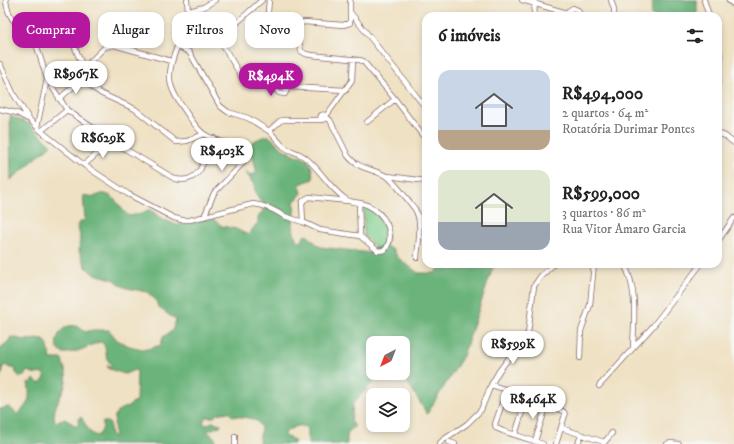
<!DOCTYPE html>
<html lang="pt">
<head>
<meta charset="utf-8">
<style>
  :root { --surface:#fff; --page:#f2f2f2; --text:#202124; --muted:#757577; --accent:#b5179e }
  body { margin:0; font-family:"IM FELL DW Pica",serif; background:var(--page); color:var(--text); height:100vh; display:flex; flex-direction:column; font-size:15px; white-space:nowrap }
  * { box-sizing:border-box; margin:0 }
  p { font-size:13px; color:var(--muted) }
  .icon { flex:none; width:22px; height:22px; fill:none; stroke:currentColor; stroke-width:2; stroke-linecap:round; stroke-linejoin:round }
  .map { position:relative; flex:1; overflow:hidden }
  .side { position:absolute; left:422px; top:12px; width:300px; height:256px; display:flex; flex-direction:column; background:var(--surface); border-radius:12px; box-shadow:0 2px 6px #0003 }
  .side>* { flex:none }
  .hud { position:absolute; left:12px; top:12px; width:350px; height:36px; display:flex; gap:8px }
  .needle { width:26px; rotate:222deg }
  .fabs { position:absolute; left:366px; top:336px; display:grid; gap:8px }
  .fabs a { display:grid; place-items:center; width:44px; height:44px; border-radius:8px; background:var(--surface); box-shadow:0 2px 6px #0003; font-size:20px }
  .price { position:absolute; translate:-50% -34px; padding:0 9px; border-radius:14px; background:#fff; color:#222; font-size:13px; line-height:26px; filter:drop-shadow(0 1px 2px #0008) }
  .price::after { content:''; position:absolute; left:50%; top:24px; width:12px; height:9px; margin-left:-6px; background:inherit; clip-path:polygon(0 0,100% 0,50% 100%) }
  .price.active { background:var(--accent); color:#fff }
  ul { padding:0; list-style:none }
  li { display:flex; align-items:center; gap:12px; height:100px; padding:0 16px }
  li span { display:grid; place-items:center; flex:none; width:112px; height:80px; border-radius:12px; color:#555 }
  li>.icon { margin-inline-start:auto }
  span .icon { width:48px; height:48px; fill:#fffc; stroke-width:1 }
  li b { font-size:17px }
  h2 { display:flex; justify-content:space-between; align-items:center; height:48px; padding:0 16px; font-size:17px }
  .tag { padding:0 14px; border-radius:12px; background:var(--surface); box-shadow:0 2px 6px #0003; font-size:14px; line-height:36px }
  .tag.active { background:var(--accent); color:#fff }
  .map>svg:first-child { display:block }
  .green { fill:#84d190; stroke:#67785e }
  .forest { fill:#6bb37a; stroke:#5a6952 }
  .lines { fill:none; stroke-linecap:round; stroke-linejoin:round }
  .minor-casing { stroke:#846360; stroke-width:6 }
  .highway-casing { stroke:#846360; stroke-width:9 }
  .minor { stroke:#fff; stroke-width:4.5 }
  .highway { stroke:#fff; stroke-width:7 }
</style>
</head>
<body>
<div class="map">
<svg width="734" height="444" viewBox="0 0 734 444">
  <rect width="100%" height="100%" fill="#f6f6f2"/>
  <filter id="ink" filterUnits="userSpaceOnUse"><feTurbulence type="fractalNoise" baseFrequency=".025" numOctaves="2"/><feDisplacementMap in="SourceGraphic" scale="8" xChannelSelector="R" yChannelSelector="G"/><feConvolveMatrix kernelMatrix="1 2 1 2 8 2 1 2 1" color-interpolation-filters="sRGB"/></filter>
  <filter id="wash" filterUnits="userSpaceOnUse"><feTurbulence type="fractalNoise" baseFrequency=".012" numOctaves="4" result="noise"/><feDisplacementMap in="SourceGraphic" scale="16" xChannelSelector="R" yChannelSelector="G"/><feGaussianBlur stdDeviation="0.9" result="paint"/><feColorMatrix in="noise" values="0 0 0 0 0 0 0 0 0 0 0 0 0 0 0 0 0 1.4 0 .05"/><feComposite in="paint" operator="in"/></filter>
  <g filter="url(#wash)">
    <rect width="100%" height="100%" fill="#efe1c3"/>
    <!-- green -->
    <path class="green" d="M 364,206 C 368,208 373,210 376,213 C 385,221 390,235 386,246 L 379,249 L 374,246 L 364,236 Z"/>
    <!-- forest -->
    <path class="forest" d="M 653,0 L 697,0 L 697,16 L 651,16 Z
      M 10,116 L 28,123 L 51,145 L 11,180 Z
      M 265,136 L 269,136 L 283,149 L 308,160 L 312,169 L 313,179 L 300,184 L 300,186 L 302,193 L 294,202 C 296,217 289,224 297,241 L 302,242 L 304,236 L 307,235 L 320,247 L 371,253 L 374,247 L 379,248 L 384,245 L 393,250 L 398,258 L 418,273 L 436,273 L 441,264 L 494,264 L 463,356 L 427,414 L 402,373 L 403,373 L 403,343 L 373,343 L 373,373 L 382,373 L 353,403 L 351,422 L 355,426 C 346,433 347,433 347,444 L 308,444 L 308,429 C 300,422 294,428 286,431 L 285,436 L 294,440 L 294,444 L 259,444 L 261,427 L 257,421 L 250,418 L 233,416 L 228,412 L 217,414 L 214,417 L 206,417 L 203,422 L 206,425 L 212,422 L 221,424 L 220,426 L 207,431 L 215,438 L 216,444 L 0,444 L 0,409 L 9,407 L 18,415 C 20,410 24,409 26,405 C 31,398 29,390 28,382 L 31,384 L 34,379 L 38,383 L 41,383 L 45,378 L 44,375 L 42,373 L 36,374 L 27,371 L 24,376 L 20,377 L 16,373 L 15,368 L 10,368 L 5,365 L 3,367 L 3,372 L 0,377 L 0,348 L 8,342 L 11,337 L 25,340 L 39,339 L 44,340 L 47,343 L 51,359 L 62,359 C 63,366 68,374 66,382 C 63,396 51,407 55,422 L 57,422 L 59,420 L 65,419 L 78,427 L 79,418 L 81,417 L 90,432 L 96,436 C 102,434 103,428 103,422 L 107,422 L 110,424 L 110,433 L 114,438 C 116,424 109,410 128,407 L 133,402 L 136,402 L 137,371 L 134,370 L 125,374 L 109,369 L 107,366 L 111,366 L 112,365 C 102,356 109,350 102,342 L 99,342 C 90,346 74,354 64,353 C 46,351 63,310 85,332 L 93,330 L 109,330 L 117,340 L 129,346 L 142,349 L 148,349 L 161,345 L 163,337 L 172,331 L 176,320 L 158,307 L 156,300 L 147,292 L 127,288 L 122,286 L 115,280 L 92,273 L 86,267 L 79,251 L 80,235 L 77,225 L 79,223 L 85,220 L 83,195 C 88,196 92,197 96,196 C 99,195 102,193 105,194 C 117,196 120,210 129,216 L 140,214 L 150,209 L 159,217 L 174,224 L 179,225 L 189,221 L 213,219 L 222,226 L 236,229 L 248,235 C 253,231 253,226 258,223 L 258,218 L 265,207 L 256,195 L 254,185 L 245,171 L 252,176 L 253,174 L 257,174 L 254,161 L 250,153 L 251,145 L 254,141 Z"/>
  </g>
  <g filter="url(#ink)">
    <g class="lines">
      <!-- minor casing -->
      <g class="minor-casing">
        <path id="minor" d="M 6,0 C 7,18 21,34 40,35 C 47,35 57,31 64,34 C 72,37 75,48 78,55 C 82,63 84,69 83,78 L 93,88 L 102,94 L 135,109 L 176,142 L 187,141 L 204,134
          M 187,0 L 188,11
          M 350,0 L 350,23 L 343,25 L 304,22 L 299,24 L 297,30 L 301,51 L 306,54 L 311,55 L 359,60 L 363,61 L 395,99 L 426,140
          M 522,0 L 567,13
          M 611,0 L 614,9 L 614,16
          M 704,0 L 709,16
          M 268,12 L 269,0
          M 350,12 L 426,108
          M 534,16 L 535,0
          M 567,16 L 568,11 L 573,8 L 578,10 L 580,16
          M 33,34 L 47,79 L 37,127
          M 219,39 L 262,0
          M 219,39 L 243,79
          M 177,42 L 178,19 L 181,15 L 185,12 L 204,7 L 215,0
          M 183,44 L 191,44 L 219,39
          M 718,44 L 721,59 L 718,83
          M 177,47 C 164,79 169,88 188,115 C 192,121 197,129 204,134 C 213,140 230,144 241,148 L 245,152 L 245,158 L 242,164 L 214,193 L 204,217
          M 181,48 L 189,52 L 191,55 L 220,106 L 228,112 L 248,118 L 269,131
          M 0,64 L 13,93 L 29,119 L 41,131 L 84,165 L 128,194 L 174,218 L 182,220 L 190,220 L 253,204 C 265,205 274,210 284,216 C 290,218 297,220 303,222
          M 84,68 L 105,47 L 114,45 L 171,61
          M 47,79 L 67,110 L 112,141 L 175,179 C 186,181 193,179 200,170 L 214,138
          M 288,87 L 285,94 L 279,93 L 277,91 L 278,88 L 279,87 L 288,87 L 346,90
          M 59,99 L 83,78
          M 0,109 L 17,113 L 28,119
          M320.5 117a2.5 2.5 0 1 1 5 0a2.5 2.5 0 1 1-5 0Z
          M 326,116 L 352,80 L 353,59
          M 326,117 L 330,120 L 348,156 C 358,169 373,169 386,176 C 393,179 409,202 415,209 C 423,223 418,242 417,258
          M 322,120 L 283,120 L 280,121 L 269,131 C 274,136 279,142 284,147 C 292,152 301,153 308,160 C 322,172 331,190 347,200 C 352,203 361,202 367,205 C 384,213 397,233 385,250 L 378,251 L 360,236
          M 367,122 L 395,99
          M 41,131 L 67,110
          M 718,133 L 725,136 L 734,143
          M 84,165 L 112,141
          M 388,176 L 426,181
          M 348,201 L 309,197 L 304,200 L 302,203 L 303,222 L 320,230 L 360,236 L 359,203
          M 718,241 L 734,218
          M 624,264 C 638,289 634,320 633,348
          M 580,358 L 581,331 L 590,305 L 594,264
          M 491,385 L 538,399 L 564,412 L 565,415 L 556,444
          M 599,386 L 653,326 L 701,264
          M 507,389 L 495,424 L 496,428 L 503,431 L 543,444
          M 561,428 L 604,442
          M 515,435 L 527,396
          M 535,441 L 547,404
          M 449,442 L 455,444
          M 235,444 L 235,436
          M 439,444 L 443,440 L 467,424 L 481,410 L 491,385 L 499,371 L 528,333 L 534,286 L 540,277 L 554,264
          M 578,444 L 581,435
          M 603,444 L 612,433
          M 667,444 L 670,443 L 679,444"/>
      </g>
      <!-- highway casing -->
      <g class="highway-casing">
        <path id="highway" d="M 730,0 L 734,3"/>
      </g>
      <!-- minor -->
      <use href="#minor" class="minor"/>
      <!-- highway -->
      <use href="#highway" class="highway"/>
    </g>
  </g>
</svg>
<div class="fabs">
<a><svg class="needle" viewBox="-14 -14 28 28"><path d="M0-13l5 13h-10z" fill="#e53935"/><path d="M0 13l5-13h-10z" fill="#757577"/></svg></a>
<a><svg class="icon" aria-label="layers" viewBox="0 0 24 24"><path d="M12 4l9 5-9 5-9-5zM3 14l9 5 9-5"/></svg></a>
</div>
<b class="price" style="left:76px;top:95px">R$967K</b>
<b class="price active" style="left:271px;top:97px">R$494K</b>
<b class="price" style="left:103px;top:159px">R$629K</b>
<b class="price" style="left:222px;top:172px">R$403K</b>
<b class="price" style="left:513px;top:365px">R$599K</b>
<b class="price" style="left:533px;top:420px">R$464K</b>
<div class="hud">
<a class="tag active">Comprar</a>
<a class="tag">Alugar</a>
<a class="tag">Filtros</a>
<a class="tag">Novo</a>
</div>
<section class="side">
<h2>6 imóveis<svg class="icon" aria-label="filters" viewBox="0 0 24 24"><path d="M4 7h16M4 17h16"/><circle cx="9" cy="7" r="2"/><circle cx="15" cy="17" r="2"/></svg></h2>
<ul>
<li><span style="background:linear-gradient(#c9d6e8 75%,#b9a48a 0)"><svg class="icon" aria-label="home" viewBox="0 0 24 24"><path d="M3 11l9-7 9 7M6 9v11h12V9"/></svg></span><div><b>R$494,000</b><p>2 quartos · 64 m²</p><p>Rotatória Durimar Pontes</p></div></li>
<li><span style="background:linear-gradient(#dfe7d0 65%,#9aa5b1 0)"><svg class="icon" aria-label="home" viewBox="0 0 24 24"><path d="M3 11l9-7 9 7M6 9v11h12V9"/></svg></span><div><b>R$599,000</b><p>3 quartos · 86 m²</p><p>Rua Vitor Amaro Garcia</p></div></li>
</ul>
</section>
</div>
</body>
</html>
